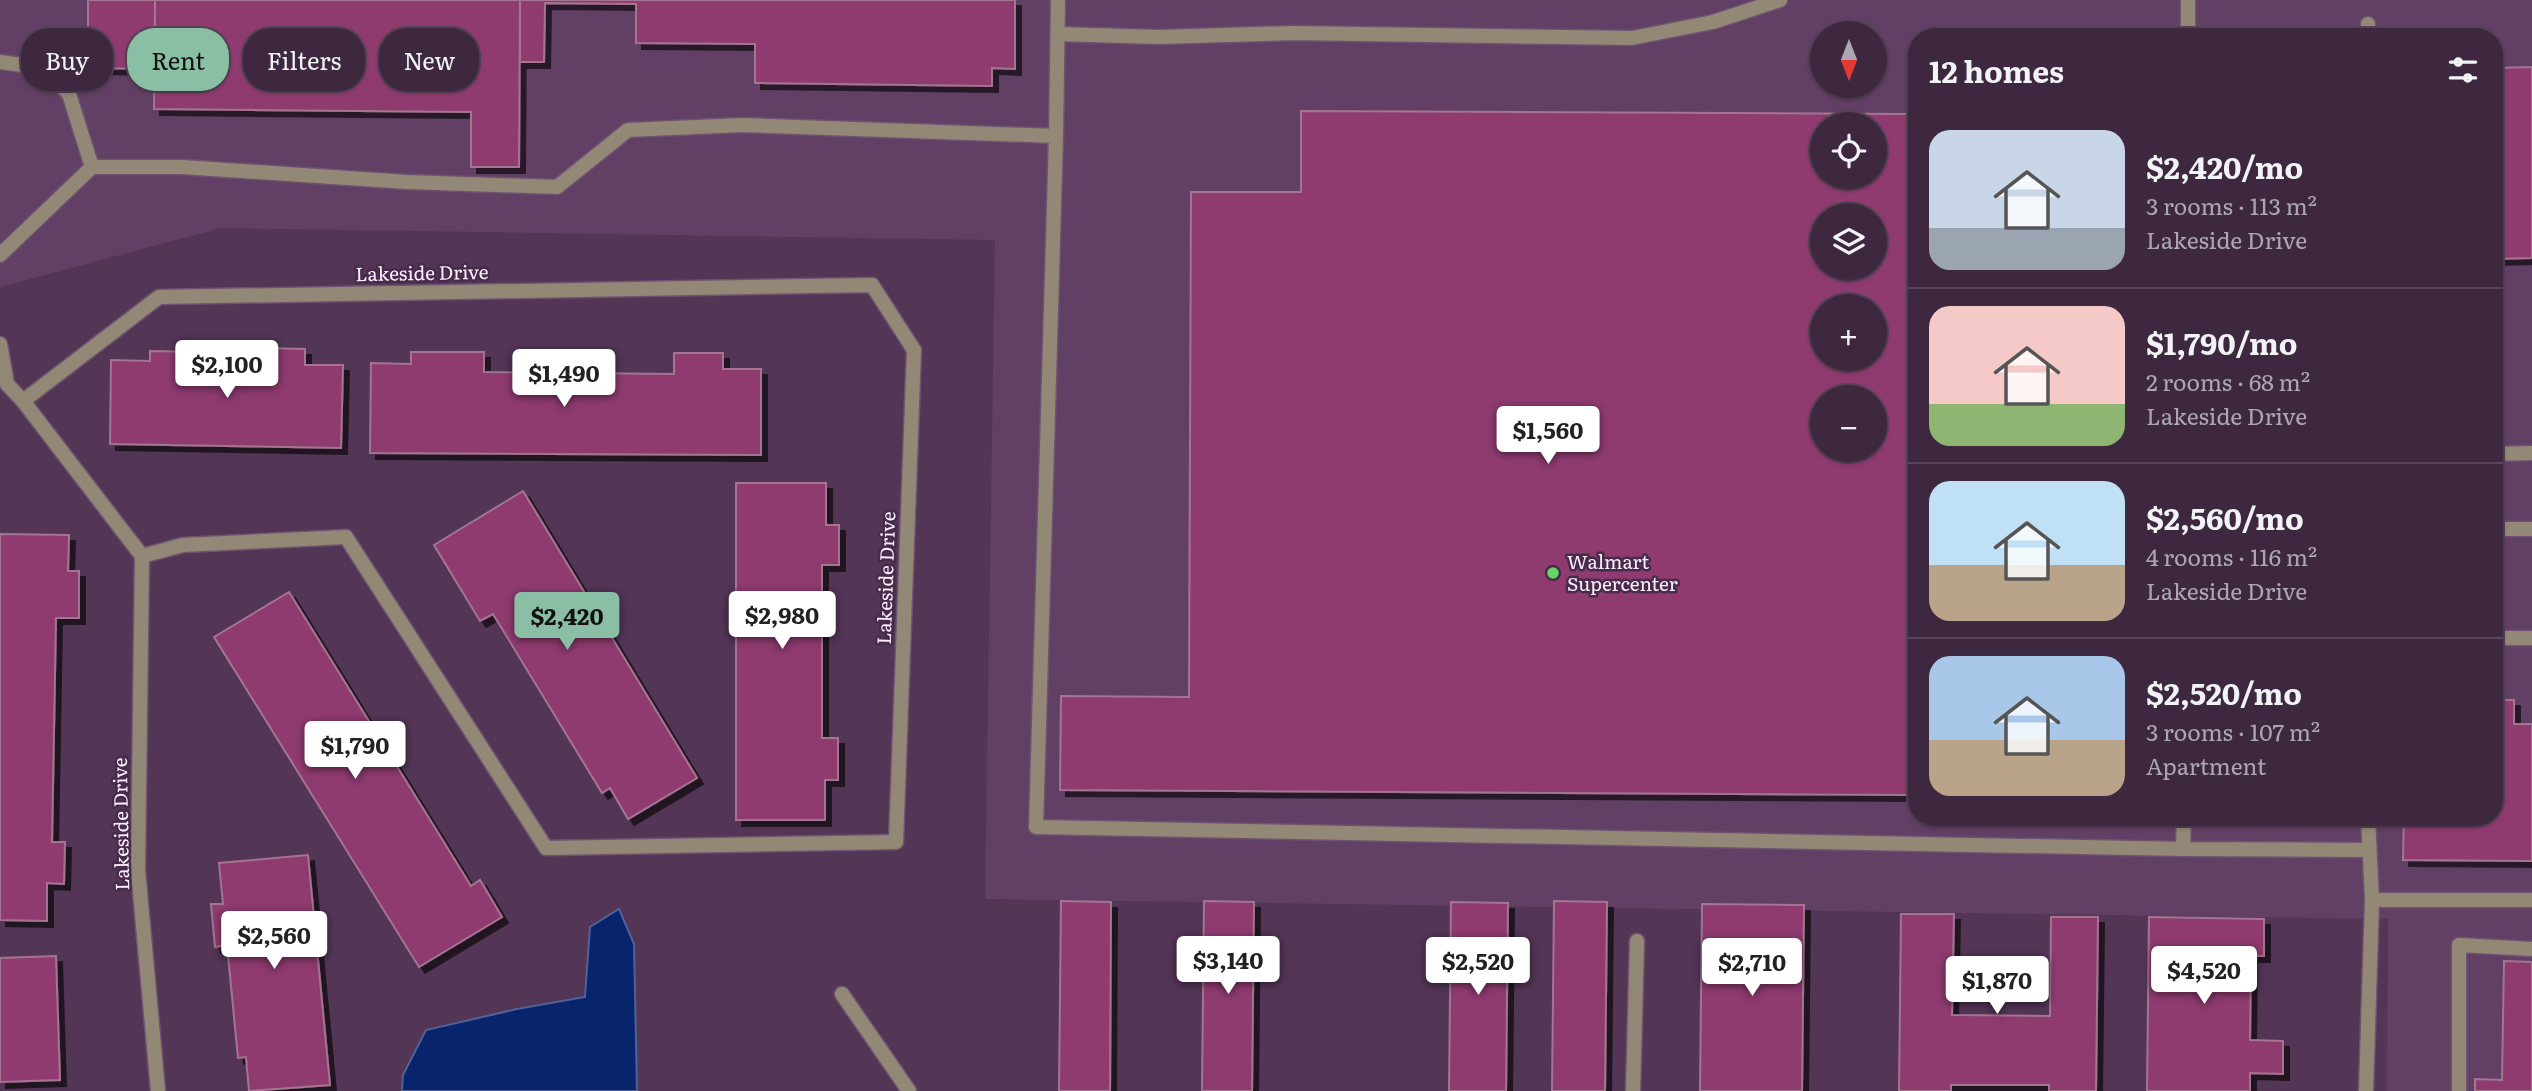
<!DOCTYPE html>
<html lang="en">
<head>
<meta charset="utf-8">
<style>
  :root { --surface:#3e2840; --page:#49344b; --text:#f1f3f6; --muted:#ada6b1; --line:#574459; --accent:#8abfa5 }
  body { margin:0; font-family:Literata,serif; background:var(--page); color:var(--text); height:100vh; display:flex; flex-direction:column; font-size:26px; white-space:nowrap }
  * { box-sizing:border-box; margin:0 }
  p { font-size:23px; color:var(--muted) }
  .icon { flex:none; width:38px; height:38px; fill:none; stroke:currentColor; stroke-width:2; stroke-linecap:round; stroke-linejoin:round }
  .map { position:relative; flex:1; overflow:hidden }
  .panel { position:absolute; left:1908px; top:28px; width:595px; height:798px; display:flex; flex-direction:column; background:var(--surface); border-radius:28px; box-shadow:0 2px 5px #0004,0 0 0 2px var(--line) }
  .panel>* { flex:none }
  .hud { position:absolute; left:21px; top:28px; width:665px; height:63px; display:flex; gap:14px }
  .needle { width:46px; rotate:180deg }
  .buttons { position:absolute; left:1810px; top:21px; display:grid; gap:14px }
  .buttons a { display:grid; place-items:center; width:77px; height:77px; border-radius:50%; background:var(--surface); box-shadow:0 2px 5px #0004,0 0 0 2px var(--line); font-size:35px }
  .price { position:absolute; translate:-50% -60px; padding:0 16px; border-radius:7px; background:#fff; color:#222; font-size:23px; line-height:46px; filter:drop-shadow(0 2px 4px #0008) }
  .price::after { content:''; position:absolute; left:50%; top:42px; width:21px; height:16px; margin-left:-10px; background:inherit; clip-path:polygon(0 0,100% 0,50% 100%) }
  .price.current { background:var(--accent); color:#111 }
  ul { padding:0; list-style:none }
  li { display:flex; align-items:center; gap:21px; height:175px; padding:0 21px }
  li+li { border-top:2px solid var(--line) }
  li span { display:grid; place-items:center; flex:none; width:196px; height:140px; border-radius:21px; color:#555 }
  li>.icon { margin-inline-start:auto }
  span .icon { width:84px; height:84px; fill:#fffc; stroke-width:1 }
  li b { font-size:30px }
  h2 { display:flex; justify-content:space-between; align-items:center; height:84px; padding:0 21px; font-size:30px }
  .tag { padding:0 24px; border-radius:28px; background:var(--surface); box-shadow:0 2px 5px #0004,0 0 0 2px var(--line); font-size:24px; line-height:63px }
  .tag.current { background:var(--accent); color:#111 }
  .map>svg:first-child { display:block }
  .built { fill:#623f65; fill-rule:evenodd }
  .water { fill:#07246d; stroke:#506298; stroke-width:2 }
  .building { fill:#8f3a70; stroke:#a37590; stroke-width:2; fill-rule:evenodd; filter:url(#shadow) }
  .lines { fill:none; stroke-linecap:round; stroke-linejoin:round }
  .lane-casing { stroke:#6e5371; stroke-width:17 }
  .street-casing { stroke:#6e5371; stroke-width:17 }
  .lane { stroke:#928875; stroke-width:14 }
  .street { stroke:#928875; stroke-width:14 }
  .poi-dot { fill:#66d467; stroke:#482a4b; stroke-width:2.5 }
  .labels { text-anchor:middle; stroke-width:5; stroke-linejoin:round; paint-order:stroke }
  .street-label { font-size:19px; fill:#fcf1fd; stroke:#482a4b }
  .poi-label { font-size:19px; fill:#fcf1fd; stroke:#482a4b; text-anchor:start }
</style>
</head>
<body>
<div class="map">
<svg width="2532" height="1091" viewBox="0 0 2532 1091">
  <defs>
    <filter id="shadow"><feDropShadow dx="6" dy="6" stdDeviation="0" flood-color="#0009"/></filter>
  </defs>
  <rect width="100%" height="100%" fill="#533556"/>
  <!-- built -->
  <path class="built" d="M 0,0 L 2532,0 L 2532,1091 L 2387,1091 L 2388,919 L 985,899 L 995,240 L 221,228 L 0,287 ZM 1822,33 L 1874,33 L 1874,86 L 1822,86 ZM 1916,37 L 2494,37 L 2494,817 L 1916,817 ZM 1822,124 L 1874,124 L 1874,177 L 1822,177 ZM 1822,215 L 1874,215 L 1874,268 L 1822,268 ZM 1822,306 L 1874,306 L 1874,359 L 1822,359 ZM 1822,397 L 1874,397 L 1874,450 L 1822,450 Z"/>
  <!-- water -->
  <path class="water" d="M 619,909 L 634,944 L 637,1091 L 402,1091 L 403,1075 L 426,1030 L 517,1009 L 585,997 L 590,927 Z"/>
  <!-- building -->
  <path class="building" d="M 88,0 L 155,0 L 155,69 L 88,68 Z
    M 155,0 L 520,0 L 519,167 L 471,167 L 471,112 L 154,109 Z
    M 520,0 L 1015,0 L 1015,69 L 992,68 L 992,86 L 755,83 L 755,44 L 636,43 L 636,4 L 545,3 L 544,62 L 520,62 Z
    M 2532,67 L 2532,258 L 2494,259 L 2494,68 Z
    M 1301,111 L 1907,114 L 1907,183 L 1916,183 L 1916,795 L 1060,790 L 1061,696 L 1189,697 L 1191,192 L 1301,192 ZM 1822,124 L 1874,124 L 1874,177 L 1822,177 ZM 1822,215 L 1874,215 L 1874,268 L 1822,268 ZM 1822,306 L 1874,306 L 1874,359 L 1822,359 ZM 1822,397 L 1874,397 L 1874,450 L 1822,450 Z
    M 261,348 L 305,349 L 305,365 L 343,365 L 341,448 L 110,444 L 111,360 L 150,361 L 150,351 L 261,353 Z
    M 411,352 L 484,352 L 484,372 L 674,374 L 674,353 L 723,353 L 723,369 L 761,369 L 761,455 L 370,453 L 371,363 L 411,364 Z
    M 736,483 L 826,483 L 826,525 L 839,525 L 839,565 L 822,565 L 822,738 L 838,738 L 838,780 L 825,780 L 825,820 L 736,820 Z
    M 523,491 L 697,778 L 628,819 L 610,788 L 602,793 L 493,614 L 480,621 L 434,545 Z
    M 0,534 L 69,535 L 68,571 L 79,571 L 79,618 L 56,618 L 52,842 L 65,842 L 64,884 L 47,883 L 47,921 L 0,920 Z
    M 289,592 L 471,886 L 480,880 L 502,917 L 419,967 L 214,637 Z
    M 2494,700 L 2514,700 L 2514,724 L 2532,724 L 2532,861 L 2403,860 L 2404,817 L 2494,817 Z
    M 308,855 L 330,1085 L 249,1091 L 246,1057 L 238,1058 L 227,945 L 215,947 L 211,904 L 223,904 L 219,863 Z
    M 1061,901 L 1111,902 L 1110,1091 L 1059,1091 Z
    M 1204,901 L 1254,902 L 1252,1091 L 1202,1091 Z
    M 1554,901 L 1607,902 L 1605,1091 L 1552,1091 Z
    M 1451,902 L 1508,903 L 1506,1091 L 1449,1091 Z
    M 1702,904 L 1804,905 L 1802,1091 L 1700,1091 Z
    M 1901,914 L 1954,914 L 1952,1015 L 2050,1016 L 2051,917 L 2098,917 L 2096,1091 L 2049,1091 L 2049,1085 L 1951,1085 L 1951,1091 L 1899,1091 Z
    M 2149,917 L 2264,919 L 2264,956 L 2251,956 L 2250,1040 L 2283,1041 L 2283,1074 L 2250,1073 L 2250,1091 L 2147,1091 Z
    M 56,956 L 60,1080 L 0,1082 L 0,958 Z
    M 2504,961 L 2532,962 L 2532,1091 L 2475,1091 L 2475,1079 L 2502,1080 Z"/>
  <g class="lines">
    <!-- lane casing -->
    <g class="lane-casing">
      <path id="lane" d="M 2188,0 L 2188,37
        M 2368,24 L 2368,37
        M 1058,34 L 1158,37 L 1293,33 L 1632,38 L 1713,22 L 1780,0
        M 0,62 L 44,68 L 69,94 L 92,167
        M 1056,136 L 1036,827 L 2183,849 L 2184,817
        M 0,255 L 92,167 L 182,167 L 407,182 L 557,187 L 628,130 L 742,125 L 1056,136 L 1058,0
        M 2494,454 L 2532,453
        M 2494,529 L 2532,529
        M 2494,638 L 2532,638
        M 2368,817 L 2372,900 L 2532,900
        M 2183,849 L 2368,850
        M 842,994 L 909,1091
        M 1633,1091 L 1637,941
        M 2366,1091 L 2372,900
        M 2459,1091 L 2459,945 L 2532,949"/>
    </g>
    <!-- street casing -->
    <g class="street-casing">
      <path id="street" d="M 0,344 L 7,384 L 23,401 L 142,556 L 138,870 L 158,1091
        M 23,401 L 159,297 L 872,285 L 914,350 L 896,842 L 546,848 L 346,537 L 183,545 L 142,556"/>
    </g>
    <!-- lane -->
    <use href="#lane" class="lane"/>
    <!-- street -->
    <use href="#street" class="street"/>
  </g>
  <!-- markers -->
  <circle class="poi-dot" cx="1553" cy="573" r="7"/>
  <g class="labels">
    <!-- street labels -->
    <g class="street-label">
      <text transform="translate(422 273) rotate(-1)" y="7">Lakeside Drive</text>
      <text transform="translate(886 578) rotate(-88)" y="7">Lakeside Drive</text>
      <text transform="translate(121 824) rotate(-91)" y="7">Lakeside Drive</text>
    </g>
    <!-- poi labels -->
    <g class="poi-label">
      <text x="1567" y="569">Walmart<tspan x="1567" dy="22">Supercenter</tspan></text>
    </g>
  </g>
</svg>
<div class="buttons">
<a><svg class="needle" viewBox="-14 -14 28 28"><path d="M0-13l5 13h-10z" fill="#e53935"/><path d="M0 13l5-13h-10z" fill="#ada6b1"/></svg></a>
<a><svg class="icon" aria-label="locate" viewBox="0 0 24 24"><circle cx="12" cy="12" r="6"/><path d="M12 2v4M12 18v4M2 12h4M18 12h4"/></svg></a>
<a><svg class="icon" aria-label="layers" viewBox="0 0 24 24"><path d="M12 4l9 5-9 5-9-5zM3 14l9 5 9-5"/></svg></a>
<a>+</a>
<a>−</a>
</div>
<b class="price" style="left:227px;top:400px">$2,100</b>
<b class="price" style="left:564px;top:409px">$1,490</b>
<b class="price" style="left:1548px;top:466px">$1,560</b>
<b class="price" style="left:782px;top:651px">$2,980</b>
<b class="price current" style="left:567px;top:652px">$2,420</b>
<b class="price" style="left:355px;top:781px">$1,790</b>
<b class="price" style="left:274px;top:971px">$2,560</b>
<b class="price" style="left:1228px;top:996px">$3,140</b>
<b class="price" style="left:1478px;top:997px">$2,520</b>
<b class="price" style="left:1752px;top:998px">$2,710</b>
<b class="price" style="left:2204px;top:1006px">$4,520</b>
<b class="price" style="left:1997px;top:1016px">$1,870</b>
<div class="hud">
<a class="tag">Buy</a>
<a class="tag current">Rent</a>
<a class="tag">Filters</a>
<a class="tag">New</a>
</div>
<section class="panel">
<h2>12 homes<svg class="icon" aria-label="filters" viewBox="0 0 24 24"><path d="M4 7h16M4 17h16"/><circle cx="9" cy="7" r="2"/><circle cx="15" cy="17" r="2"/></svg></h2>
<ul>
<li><span style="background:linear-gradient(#c9d6e8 70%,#9aa5b1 0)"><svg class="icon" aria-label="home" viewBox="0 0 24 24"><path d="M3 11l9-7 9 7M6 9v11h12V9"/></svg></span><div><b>$2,420/mo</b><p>3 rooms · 113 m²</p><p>Lakeside Drive</p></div></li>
<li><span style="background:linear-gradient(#f6c9c9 70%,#8fb573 0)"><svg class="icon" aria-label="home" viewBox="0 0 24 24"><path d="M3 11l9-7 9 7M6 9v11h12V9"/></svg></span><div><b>$1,790/mo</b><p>2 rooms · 68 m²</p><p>Lakeside Drive</p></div></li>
<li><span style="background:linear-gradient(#bfe0f5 60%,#b9a48a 0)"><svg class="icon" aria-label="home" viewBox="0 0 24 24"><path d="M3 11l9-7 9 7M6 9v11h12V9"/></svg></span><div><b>$2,560/mo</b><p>4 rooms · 116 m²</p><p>Lakeside Drive</p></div></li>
<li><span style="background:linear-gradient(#a9c7e8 60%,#b9a48a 0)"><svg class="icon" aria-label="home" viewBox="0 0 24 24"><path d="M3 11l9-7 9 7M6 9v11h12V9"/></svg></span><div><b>$2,520/mo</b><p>3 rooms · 107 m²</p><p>Apartment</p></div></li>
</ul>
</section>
</div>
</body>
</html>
